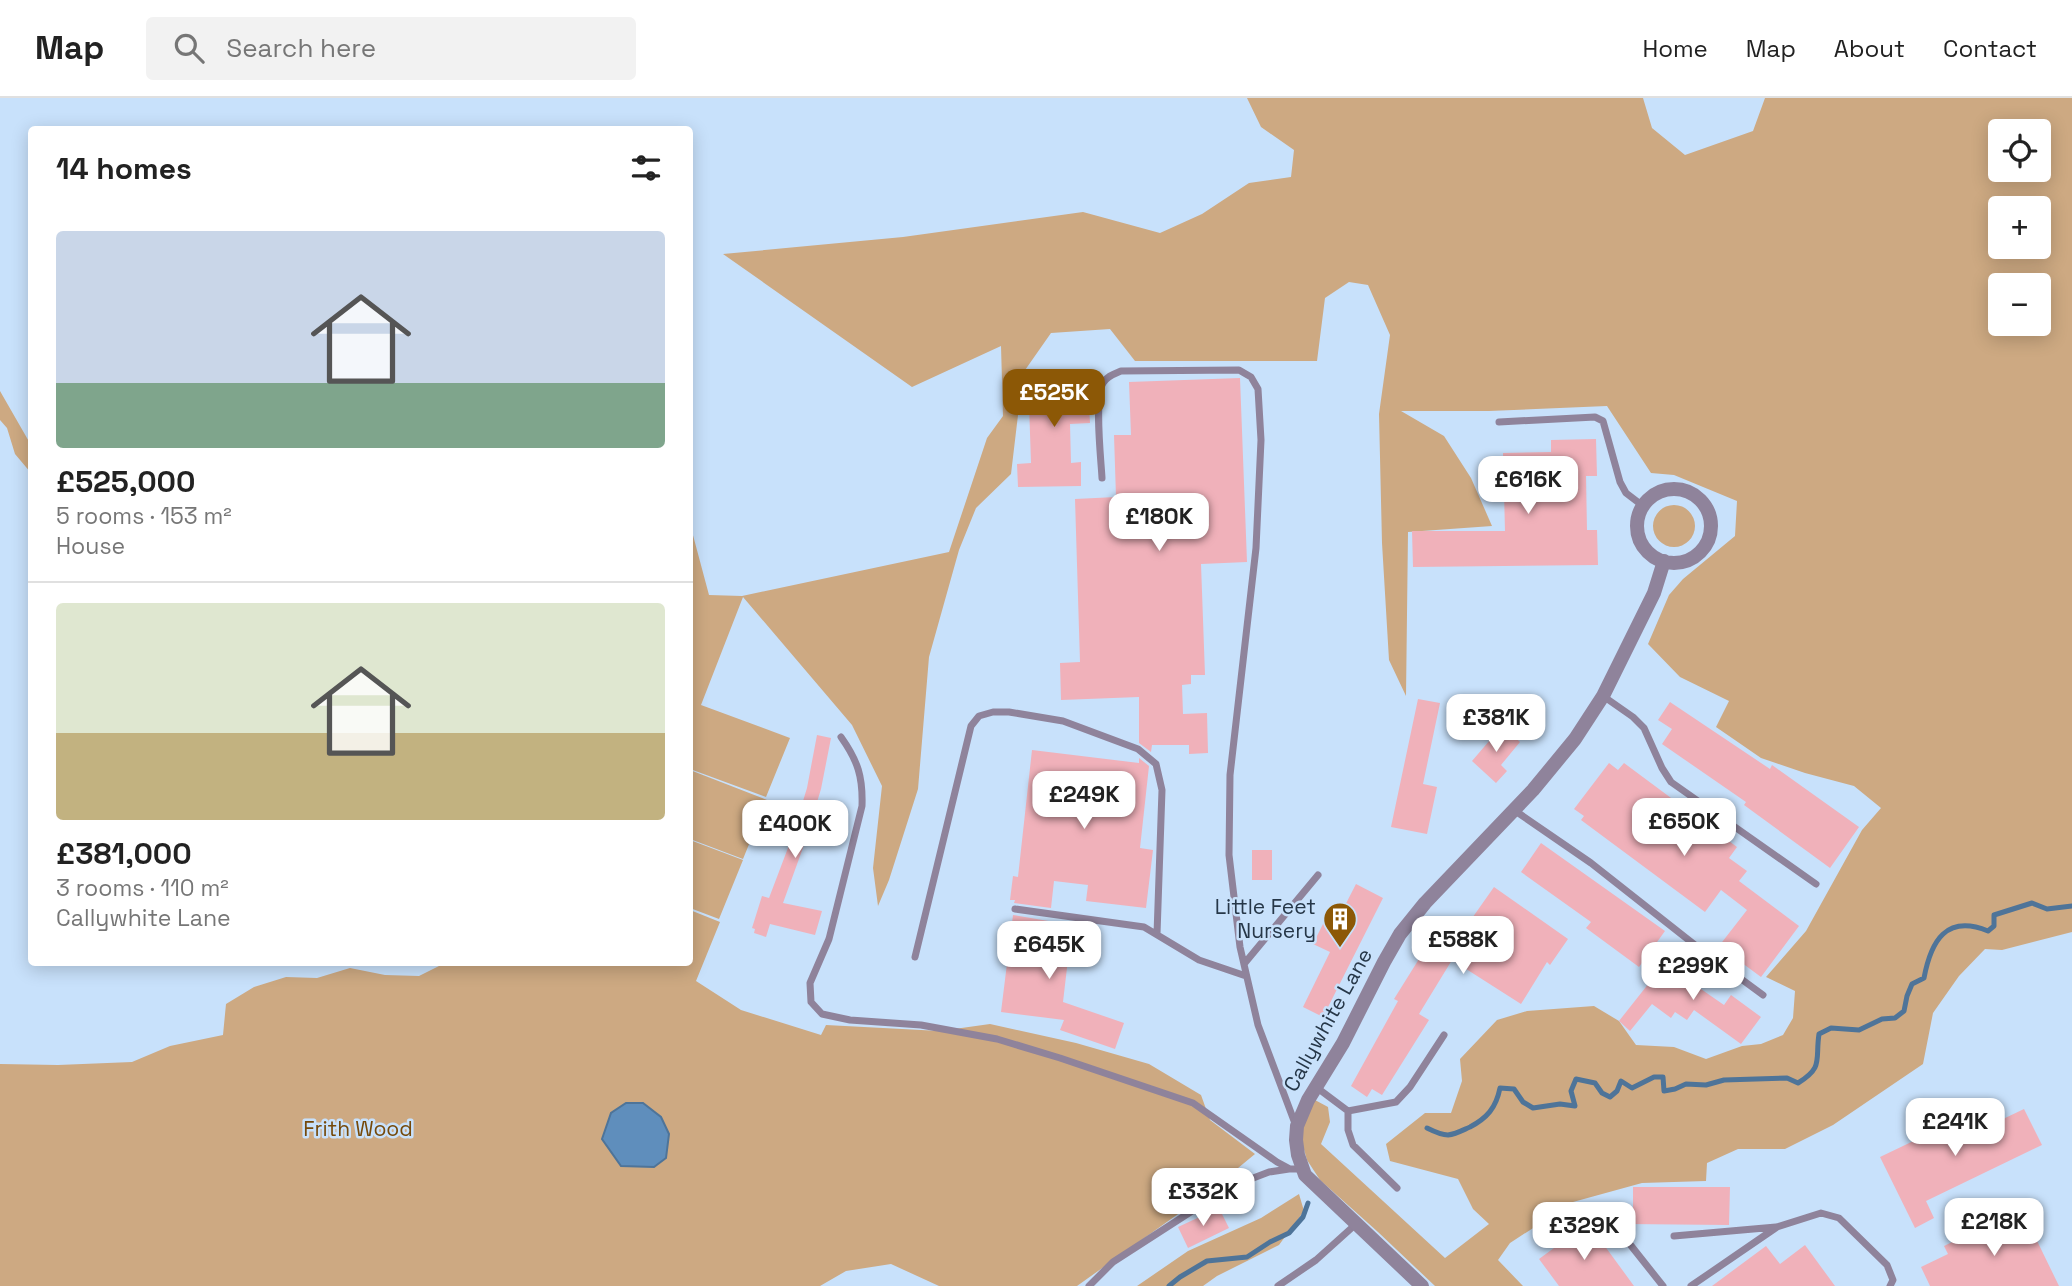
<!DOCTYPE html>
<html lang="en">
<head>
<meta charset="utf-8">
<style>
  :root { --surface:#fff; --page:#f2f2f2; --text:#222; --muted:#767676; --line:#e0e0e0; --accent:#8c5806 }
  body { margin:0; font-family:"Space Grotesk",sans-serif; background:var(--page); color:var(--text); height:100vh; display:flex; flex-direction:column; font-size:26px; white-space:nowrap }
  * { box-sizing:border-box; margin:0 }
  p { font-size:23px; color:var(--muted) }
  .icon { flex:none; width:38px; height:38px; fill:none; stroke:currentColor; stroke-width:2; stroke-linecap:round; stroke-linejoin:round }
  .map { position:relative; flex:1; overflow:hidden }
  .side { position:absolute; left:28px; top:28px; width:665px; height:840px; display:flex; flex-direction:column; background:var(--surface); border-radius:7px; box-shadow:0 4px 18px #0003 }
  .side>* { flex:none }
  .fabs { position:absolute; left:1988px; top:21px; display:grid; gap:14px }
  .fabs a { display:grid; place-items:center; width:63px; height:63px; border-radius:7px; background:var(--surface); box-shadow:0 4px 18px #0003; font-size:35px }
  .price { position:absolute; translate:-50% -60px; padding:0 16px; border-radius:14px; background:#fff; color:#222; font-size:23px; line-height:46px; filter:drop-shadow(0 2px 4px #0008) }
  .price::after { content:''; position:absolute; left:50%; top:42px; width:21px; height:16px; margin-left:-10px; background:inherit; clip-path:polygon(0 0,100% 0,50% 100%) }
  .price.on { background:var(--accent); color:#fff }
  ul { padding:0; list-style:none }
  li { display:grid; align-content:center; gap:14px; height:371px; padding:0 28px }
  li+li { border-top:2px solid var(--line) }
  li span { display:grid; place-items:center; height:217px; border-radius:7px; color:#555 }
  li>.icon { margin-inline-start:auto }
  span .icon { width:126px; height:126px; fill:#fffc; stroke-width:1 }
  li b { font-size:30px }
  h2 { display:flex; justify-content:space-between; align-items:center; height:84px; padding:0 28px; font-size:30px }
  header { display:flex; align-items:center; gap:42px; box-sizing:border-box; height:98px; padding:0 35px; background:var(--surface); border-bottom:2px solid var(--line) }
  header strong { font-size:33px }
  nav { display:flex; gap:38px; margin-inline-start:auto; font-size:24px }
  .search { width:490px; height:63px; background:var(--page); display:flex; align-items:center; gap:18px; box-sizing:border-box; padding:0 24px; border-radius:7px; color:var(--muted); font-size:26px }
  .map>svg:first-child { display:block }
  .green { fill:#cda982; fill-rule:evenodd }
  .water { fill:#5f8ebc; stroke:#4e7499; stroke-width:2 }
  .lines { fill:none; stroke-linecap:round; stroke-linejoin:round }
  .stream { stroke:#4e7499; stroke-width:5 }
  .building { fill:#f0b1ba }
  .service { stroke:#8f839b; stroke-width:7 }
  .minor { stroke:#8f839b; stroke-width:14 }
  .labels { text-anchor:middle; stroke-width:5; stroke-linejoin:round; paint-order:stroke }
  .poi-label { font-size:21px; fill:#263748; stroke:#c8e1fb; text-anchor:end }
  .street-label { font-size:21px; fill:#263748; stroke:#c8e1fb }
  .park-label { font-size:21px; fill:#75490a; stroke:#c8e1fb }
</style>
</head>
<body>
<header>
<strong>Map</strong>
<div class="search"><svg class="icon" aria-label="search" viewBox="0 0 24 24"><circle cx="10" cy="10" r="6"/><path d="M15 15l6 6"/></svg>Search here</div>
<nav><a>Home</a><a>Map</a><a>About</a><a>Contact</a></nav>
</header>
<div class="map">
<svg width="2072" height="1188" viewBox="0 0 2072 1188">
  <rect width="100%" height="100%" fill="#c8e1fb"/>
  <!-- green -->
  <path class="green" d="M 1247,0 L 1643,0 L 1652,30 L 1685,57 L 1753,33 L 1765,0 L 2072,0 L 2072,834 L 2002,852 L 1985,851 L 1959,878 L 1933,915 L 1923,966 L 1833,1027 L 1785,1051 L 1738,1051 L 1707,1065 L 1706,1083 L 1642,1085 L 1573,1104 L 1510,1145 L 1498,1162 L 1523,1188 L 1435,1188 L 1378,1134 L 1320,1082 L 1307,1062 L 1299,1034 L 1315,1002 L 1328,1009 L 1330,1024 L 1321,1046 L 1445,1160 L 1489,1126 L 1473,1111 L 1458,1081 L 1390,1063 L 1386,1046 L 1425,1015 L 1451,1015 L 1462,983 L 1460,961 L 1497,922 L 1527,913 L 1594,908 L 1619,923 L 1636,947 L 1674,949 L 1706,961 L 1742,948 L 1761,946 L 1783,937 L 1793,920 L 1795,893 L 1766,879 L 1806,833 L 1862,732 L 1881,710 L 1854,688 L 1805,675 L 1761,660 L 1716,629 L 1729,603 L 1680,579 L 1648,546 L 1669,497 L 1683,481 L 1735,438 L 1737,403 L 1674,377 L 1651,375 L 1607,308 L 1489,313 L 1401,313 L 1444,338 L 1471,380 L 1492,428 L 1408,434 L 1406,598 L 1389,562 L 1382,445 L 1379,316 L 1390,237 L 1368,187 L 1349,184 L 1325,200 L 1317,263 L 1135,263 L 1110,231 L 1051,235 L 1023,275 L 1011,376 L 976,410 L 959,452 L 929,559 L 918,691 L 889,782 L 878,808 L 873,770 L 882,688 L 852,627 L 743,499 L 701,607 L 790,640 L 766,699 L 690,671 L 690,426 L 709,497 L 742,498 L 949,454 L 987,340 L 1003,318 L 1001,248 L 912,289 L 723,156 L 903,139 L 1083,114 L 1160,135 L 1202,116 L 1249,85 L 1291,79 L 1294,52 L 1261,29 ZM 2000,33 L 2039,33 L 2039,72 L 2000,72 ZM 2000,110 L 2039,110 L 2039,149 L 2000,149 ZM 2000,187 L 2039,187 L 2039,226 L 2000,226 Z
    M 0,293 L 31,347 L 31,382 L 31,375 L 15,356 L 7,330 L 0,322 Z
    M1653 428a21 21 0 1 1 42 0a21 21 0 1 1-42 0Z
    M 690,672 L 767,702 L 743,761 L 690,741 Z
    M 690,742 L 743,762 L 719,821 L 690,810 Z
    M 690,812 L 720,824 L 696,883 L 741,912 L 821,937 L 826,927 L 940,933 L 990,926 L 1076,945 L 1149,966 L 1201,997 L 1210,1022 L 1255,1056 L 1209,1094 L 1077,1188 L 939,1188 L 891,1166 L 846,1173 L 820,1188 L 0,1188 L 0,966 L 58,967 L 132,964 L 170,948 L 223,937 L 226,906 L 254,889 L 286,879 L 317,880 L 350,870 L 385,877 L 419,878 L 447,864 L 690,864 Z
    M 1299,1096 L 1304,1113 L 1279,1147 L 1217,1178 L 1203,1188 L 1137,1188 L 1188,1153 L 1261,1120 Z"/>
  <!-- water -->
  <path class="water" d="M 626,1005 L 643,1005 L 661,1019 L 669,1036 L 666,1060 L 654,1069 L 621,1068 L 602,1041 L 611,1015 Z"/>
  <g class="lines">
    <!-- stream -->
    <path class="stream" d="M 1427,1030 C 1433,1033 1442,1037 1448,1037 C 1456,1036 1463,1032 1470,1029 C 1487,1020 1496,1010 1500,990 L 1514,991 L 1523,1004 L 1533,1010 L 1560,1006 L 1575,1008 L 1571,993 L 1576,981 L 1595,985 L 1602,995 L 1610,999 L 1617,993 L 1621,983 L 1632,990 L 1654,979 L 1663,979 L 1664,993 L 1675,991 L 1686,986 L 1706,987 L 1724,982 L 1787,980 L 1798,985 C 1824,969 1815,962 1819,936 L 1831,930 L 1859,932 L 1882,921 L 1895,920 L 1904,913 L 1907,898 L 1912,886 L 1924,880 C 1931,843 1946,816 1988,833 L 1994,828 L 1994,817 L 2032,805 L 2047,811 L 2072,808
      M 1169,1188 L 1180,1179 L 1207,1163 L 1247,1159 L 1270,1144 L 1289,1135 L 1303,1119 L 1308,1105"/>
  </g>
  <!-- building -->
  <path class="building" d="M 1087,274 L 1090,325 L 1070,326 L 1071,365 L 1081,364 L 1081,388 L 1018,389 L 1017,366 L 1031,365 L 1028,276 Z
    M 1240,280 L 1247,464 L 1201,466 L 1205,577 L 1191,577 L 1191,586 L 1182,587 L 1183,616 L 1207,615 L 1208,655 L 1189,656 L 1189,647 L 1152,647 L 1151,654 L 1139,645 L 1139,599 L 1061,602 L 1060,565 L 1080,564 L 1075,401 L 1116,399 L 1114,337 L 1131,337 L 1129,284 Z
    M 1596,341 L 1597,378 L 1586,378 L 1587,432 L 1597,432 L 1598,467 L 1413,469 L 1412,433 L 1505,433 L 1503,355 L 1551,354 L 1551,342 Z
    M 1418,601 L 1440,605 L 1423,686 L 1437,689 L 1427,736 L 1391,729 Z
    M 1670,604 L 1770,671 L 1772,667 L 1859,729 L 1830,770 L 1744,707 L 1746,704 L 1662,646 L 1672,631 L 1658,622 Z
    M 1502,628 L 1520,644 L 1501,667 L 1507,673 L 1496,685 L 1472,663 Z
    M 817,637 L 831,640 L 821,691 L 804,747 L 783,805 L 822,813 L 815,837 L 770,826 L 766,839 L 754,835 L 755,831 L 752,830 L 762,798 L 769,800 L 791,742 L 807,690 Z
    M 1032,652 L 1139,665 L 1139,660 L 1149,668 L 1140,750 L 1153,752 L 1146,810 L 1086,803 L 1088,787 L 1054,783 L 1051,810 L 1014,805 L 1015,802 L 1010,802 L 1013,778 L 1018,779 Z
    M 1609,665 L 1618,672 L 1624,665 L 1737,749 L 1729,760 L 1747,773 L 1739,783 L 1799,828 L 1761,879 L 1719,848 L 1747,812 L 1721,792 L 1705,814 L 1581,722 L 1584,718 L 1574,711 Z
    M 1541,745 L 1665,833 L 1639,869 L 1586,830 L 1591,824 L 1521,774 Z
    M 1252,752 L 1272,752 L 1272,782 L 1252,782 Z
    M 1356,786 L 1383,800 L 1323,919 L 1303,909 L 1330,854 L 1313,846 L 1327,818 L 1337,823 Z
    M 1494,789 L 1568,841 L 1550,867 L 1547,864 L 1521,906 L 1452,862 L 1419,916 L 1429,922 L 1382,997 L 1372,991 L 1367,999 L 1351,988 L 1398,903 L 1394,901 L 1444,821 L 1463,833 Z
    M 1013,817 L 1072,827 L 1063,904 L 1124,925 L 1115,951 L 1060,932 L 1064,922 L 1001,914 Z
    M 1687,856 L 1710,872 L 1698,889 L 1724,907 L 1731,897 L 1761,919 L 1741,946 L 1694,912 L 1687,922 L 1675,914 L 1671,920 L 1652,906 L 1630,933 L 1619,923 L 1653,880 L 1665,890 Z
    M 2024,1011 L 2042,1047 L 1926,1103 L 1934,1120 L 1915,1130 L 1880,1059 L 1974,1014 L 1982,1031 Z
    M 1633,1089 L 1730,1089 L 1729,1127 L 1625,1126 L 1625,1112 L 1633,1112 Z
    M 1219,1110 L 1229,1130 L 1188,1150 L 1178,1129 Z
    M 2021,1110 L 2059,1188 L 1930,1188 L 1921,1169 L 1948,1156 L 1944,1148 Z
    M 1588,1125 L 1634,1188 L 1559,1188 L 1539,1161 Z
    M 1805,1147 L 1835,1188 L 1712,1188 L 1766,1148 L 1780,1166 Z"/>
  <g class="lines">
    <!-- service -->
    <path class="service" d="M 1499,324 L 1595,319 L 1603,323 L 1620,384 L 1626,395 L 1643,408
      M 1102,380 C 1101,361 1094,299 1103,285 C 1107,278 1114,276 1121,273 L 1239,272 L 1251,279 L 1258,291 L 1261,342 L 1256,450 L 1230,677 L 1229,757 L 1240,849 L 1258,927 L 1296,1028
      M 1603,598 L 1633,619 L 1644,630 L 1662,670 L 1671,684 L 1816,786
      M 841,639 C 858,663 863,679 862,708 L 829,841 L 810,885 L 811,904 L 822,916 L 850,922 L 921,927 L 997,941 L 1060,960 L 1193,1005 L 1277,1064 L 1290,1071 L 1302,1071
      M 1514,712 L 1591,765 L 1695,847 L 1763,897
      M 1015,811 L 1144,829 L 1199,862 L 1246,878
      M 915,859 L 971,628 L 979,618 L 993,614 L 1009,614 L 1063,623 L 1138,651 L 1156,666 L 1162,692 L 1157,836
      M 1244,866 L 1318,777
      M 1316,989 L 1348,1013 L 1348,1032 L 1353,1047 L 1397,1090
      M 1348,1013 L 1396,1004 L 1410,989 L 1444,937
      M 1621,1135 L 1663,1188
      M 1674,1138 L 1776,1129
      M 1089,1188 L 1113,1164 L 1206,1104 L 1248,1082 L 1269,1074 L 1289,1071
      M 1278,1188 L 1316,1162 L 1356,1126
      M 1691,1188 L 1777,1129 L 1821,1115 L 1839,1120 L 1887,1167 L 1893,1182 L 1890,1188"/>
    <!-- minor -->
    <path class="minor" d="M1637 428a37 37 0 1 1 74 0a37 37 0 1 1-74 0Z
      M 1422,1188 L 1305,1077 L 1298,1057 L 1296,1042 L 1297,1028 L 1308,1002 L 1343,945 L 1384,864 L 1400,836 L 1425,805 L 1533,692 L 1575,641 L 1603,598 L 1654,495 L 1664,463"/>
  </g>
  <!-- icons -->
  <defs>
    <g id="building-pin" transform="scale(1.75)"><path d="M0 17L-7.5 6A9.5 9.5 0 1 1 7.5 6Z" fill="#8c5806" stroke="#c8e1fb"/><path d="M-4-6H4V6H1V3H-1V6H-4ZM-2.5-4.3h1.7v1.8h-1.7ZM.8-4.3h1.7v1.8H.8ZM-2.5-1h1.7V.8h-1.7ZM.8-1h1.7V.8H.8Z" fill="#fff"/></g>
  </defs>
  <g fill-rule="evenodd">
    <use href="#building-pin" x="1340" y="821"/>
  </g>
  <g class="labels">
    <!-- poi labels -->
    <g class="poi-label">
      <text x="1316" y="816">Little Feet<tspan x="1316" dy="24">Nursery</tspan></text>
    </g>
    <!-- street labels -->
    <g class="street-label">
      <text transform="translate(1328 922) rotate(-61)" y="7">Callywhite Lane</text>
    </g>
    <!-- park labels -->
    <g class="park-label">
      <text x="358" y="1038">Frith Wood</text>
    </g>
  </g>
</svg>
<div class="fabs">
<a><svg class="icon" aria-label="locate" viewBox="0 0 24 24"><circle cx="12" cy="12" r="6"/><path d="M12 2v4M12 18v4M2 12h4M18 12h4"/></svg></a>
<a>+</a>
<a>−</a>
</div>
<b class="price on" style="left:1054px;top:331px">£525K</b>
<b class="price" style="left:1528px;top:418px">£616K</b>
<b class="price" style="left:1159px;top:455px">£180K</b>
<b class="price" style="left:1496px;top:656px">£381K</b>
<b class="price" style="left:1084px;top:733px">£249K</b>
<b class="price" style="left:1684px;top:760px">£650K</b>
<b class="price" style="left:795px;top:762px">£400K</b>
<b class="price" style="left:1463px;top:878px">£588K</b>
<b class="price" style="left:1049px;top:883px">£645K</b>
<b class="price" style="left:1693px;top:904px">£299K</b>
<b class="price" style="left:1955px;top:1060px">£241K</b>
<b class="price" style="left:1203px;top:1130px">£332K</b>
<b class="price" style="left:1994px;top:1160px">£218K</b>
<b class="price" style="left:1584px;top:1164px">£329K</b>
<section class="side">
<h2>14 homes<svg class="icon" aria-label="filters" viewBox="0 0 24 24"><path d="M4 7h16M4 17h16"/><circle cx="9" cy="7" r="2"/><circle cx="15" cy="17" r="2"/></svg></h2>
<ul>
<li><span style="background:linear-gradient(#c9d6e8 70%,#7fa58c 0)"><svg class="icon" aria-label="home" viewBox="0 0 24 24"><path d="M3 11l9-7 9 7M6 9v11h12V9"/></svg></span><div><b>£525,000</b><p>5 rooms · 153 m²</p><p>House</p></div></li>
<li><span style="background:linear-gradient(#dfe7d0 60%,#c2b280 0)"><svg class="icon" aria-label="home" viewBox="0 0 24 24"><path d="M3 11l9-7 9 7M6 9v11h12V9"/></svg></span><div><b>£381,000</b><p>3 rooms · 110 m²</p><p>Callywhite Lane</p></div></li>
</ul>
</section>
</div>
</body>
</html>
